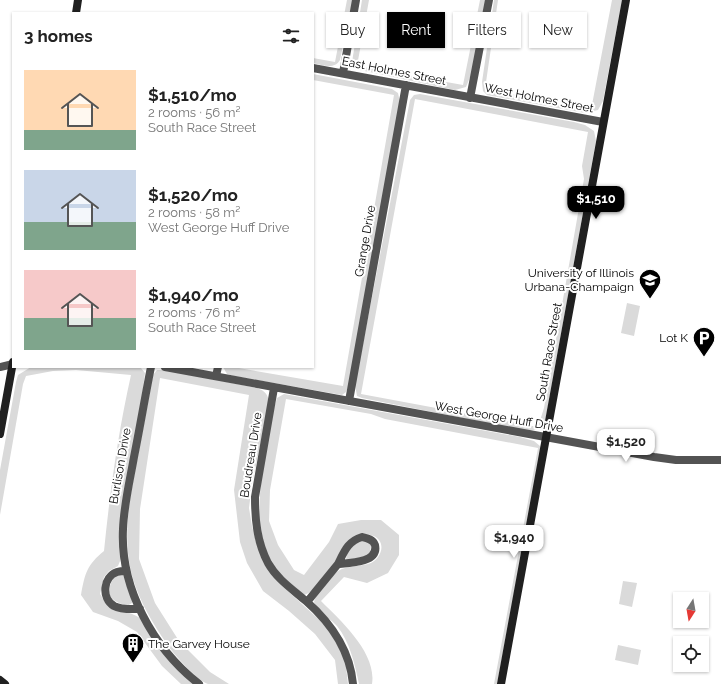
<!DOCTYPE html>
<html lang="en">
<head>
<meta charset="utf-8">
<style>
  :root { --surface:#fff; --page:#f2f2f2; --text:#222; --muted:#767676; --accent:#000 }
  body { margin:0; font-family:Raleway,sans-serif; background:var(--page); color:var(--text); height:100vh; display:flex; flex-direction:column; font-size:15px; white-space:nowrap }
  * { box-sizing:border-box; margin:0 }
  p { font-size:13px; color:var(--muted) }
  .icon { flex:none; width:22px; height:22px; fill:none; stroke:currentColor; stroke-width:2; stroke-linecap:round; stroke-linejoin:round }
  .map { position:relative; flex:1; overflow:hidden }
  .panel { position:absolute; left:12px; top:12px; width:302px; height:356px; display:flex; flex-direction:column; background:var(--surface); border-radius:0px; box-shadow:0 1px 3px #0004 }
  .panel>* { flex:none }
  .banner { position:absolute; left:326px; top:12px; width:335px; height:36px; display:flex; gap:8px }
  .needle { width:26px; rotate:191deg }
  .fabs { position:absolute; left:673px; top:592px; display:grid; gap:8px }
  .fabs a { display:grid; place-items:center; width:36px; height:36px; border-radius:0px; background:var(--surface); box-shadow:0 1px 3px #0004; font-size:20px }
  .price { position:absolute; translate:-50% -34px; padding:0 9px; border-radius:8px; background:#fff; color:#222; font-size:13px; line-height:26px; filter:drop-shadow(0 1px 2px #0008) }
  .price::after { content:''; position:absolute; left:50%; top:24px; width:12px; height:9px; margin-left:-6px; background:inherit; clip-path:polygon(0 0,100% 0,50% 100%) }
  .price.selected { background:var(--accent); color:#fff }
  ul { padding:0; list-style:none }
  li { display:flex; align-items:center; gap:12px; height:100px; padding:0 12px }
  li span { display:grid; place-items:center; flex:none; width:112px; height:80px; border-radius:0px; color:#555 }
  li>.icon { margin-inline-start:auto }
  span .icon { width:48px; height:48px; fill:#fffc; stroke-width:1 }
  li b { font-size:17px }
  h2 { display:flex; justify-content:space-between; align-items:center; height:48px; padding:0 12px; font-size:17px }
  .chip { padding:0 14px; border-radius:0px; background:var(--surface); box-shadow:0 1px 3px #0004; font-size:14px; line-height:36px }
  .chip.selected { background:var(--accent); color:#fff }
  .map>svg:first-child { display:block }
  .green { fill:#dadada; fill-rule:evenodd }
  .lines { fill:none; stroke-linecap:round; stroke-linejoin:round }
  .street { stroke:#535353; stroke-width:8 }
  .secondary { stroke:#202020; stroke-width:8 }
  .labels { text-anchor:middle; stroke-width:4; stroke-linejoin:round; paint-order:stroke }
  .street-label { font-size:12px; fill:#000; stroke:#fff }
  .poi-label { font-size:12px; fill:#000; stroke:#fff; text-anchor:end }
</style>
</head>
<body>
<div class="map">
<svg width="721" height="684" viewBox="0 0 721 684">
  <rect width="100%" height="100%" fill="#fff"/>
  <!-- green -->
  <path class="green" d="M 347,0 L 353,0 L 340,60 C 334,70 323,65 313,63 L 313,58 L 335,62 Z
    M 362,0 L 369,0 L 357,66 L 463,85 L 480,0 L 486,0 L 473,70 L 466,87 L 455,90 L 355,69 L 352,62 Z
    M 494,0 L 498,0 L 485,89 L 591,110 L 612,0 L 622,0 L 603,101 L 598,110 L 585,113 L 487,95 L 483,91 L 482,82 Z
    M 313,74 L 392,89 L 398,93 L 400,102 L 349,385 L 346,392 L 342,395 L 234,376 L 227,374 L 223,367 L 233,367 L 343,386 L 394,95 L 313,80 Z
    M 420,94 L 574,122 L 585,125 L 594,131 L 596,141 L 545,422 L 539,429 L 527,431 L 362,398 L 357,396 L 355,385 L 410,100 L 414,95 ZM 415,99 L 588,132 L 582,166 L 584,179 L 544,408 L 538,427 L 361,394 Z
    M 627,303 L 640,306 L 634,336 L 621,333 Z
    M 31,367 L 138,367 L 141,368 L 145,373 L 122,556 L 118,566 L 109,571 L 104,577 L 100,594 C 102,596 103,600 105,602 C 114,611 130,611 140,618 L 195,684 L 181,684 L 162,666 L 137,632 L 118,621 L 93,612 L 81,595 C 85,573 87,565 104,551 C 110,491 118,433 131,375 L 76,370 L 53,371 L 26,376 L 23,384 L 0,515 L 0,470 L 16,382 L 18,375 Z
    M 157,370 L 165,370 L 257,388 C 265,391 268,394 269,403 L 252,484 L 249,508 L 252,526 L 256,542 L 279,583 L 326,626 L 345,658 L 348,684 L 338,684 L 335,660 L 315,634 L 289,611 L 263,591 L 247,563 L 240,542 L 234,490 L 249,395 L 160,378 L 140,509 L 139,559 L 155,603 L 179,641 L 210,672 L 229,684 C 223,684 214,684 208,684 C 199,682 172,653 167,644 C 153,624 140,602 133,579 C 121,539 130,496 138,456 C 143,429 148,402 153,375 Z
    M 284,394 L 520,437 L 534,441 L 540,446 L 541,449 L 497,684 L 494,684 L 538,448 L 385,419 L 371,414 L 286,399 L 270,490 L 269,521 L 278,545 L 294,570 L 304,575 L 329,542 L 338,524 L 361,520 L 381,520 L 399,535 L 399,555 L 388,573 L 367,583 L 344,577 L 321,601 C 341,621 377,653 372,684 L 359,684 C 355,665 350,642 337,626 C 328,616 321,616 314,602 C 316,593 331,575 338,571 C 348,565 361,567 371,563 C 379,559 385,548 379,540 C 376,536 371,535 366,534 C 355,544 344,554 335,565 C 327,573 315,592 304,595 C 293,585 279,576 272,563 C 247,519 266,455 274,408 L 277,398 Z
    M 364,540 L 369,543 L 371,545 L 370,554 L 362,558 L 346,560 L 347,553 L 358,541 Z
    M 121,573 L 126,576 L 132,600 L 132,603 L 127,606 C 122,604 114,602 111,597 C 106,589 113,575 121,573 Z
    M 623,581 L 637,583 L 632,607 L 619,604 Z
    M 618,645 L 641,650 L 638,665 L 615,660 Z"/>
  <g class="lines">
    <!-- street -->
    <path class="street" d="M 313,68 L 603,122
      M 343,73 L 356,0
      M 470,98 L 489,0
      M 0,367 L 13,364
      M 151,367 C 145,397 140,427 134,457 C 130,480 124,504 123,529 C 120,588 153,648 199,684
      M 165,367 L 654,457 L 676,460 L 721,460
      M 216,376 L 218,367
      M 274,388 L 255,497 C 255,520 257,542 268,563 C 277,579 292,589 306,601 C 331,623 350,651 353,684
      M 349,401 L 406,85
      M 362,537 C 367,538 373,539 375,545 C 379,563 349,563 338,564 C 344,552 348,541 362,537 Z
      M 126,571 C 124,571 120,571 117,572 C 103,577 101,598 114,606 C 121,610 132,609 140,609
      M 307,602 L 338,564"/>
    <!-- secondary -->
    <path class="secondary" d="M 76,13 L 78,0
      M 0,434 L 13,362
      M 0,680 L 5,684
      M 501,684 L 626,0"/>
  </g>
  <!-- icons -->
  <defs>
    <g id="university-pin" transform="scale(1.15)"><path d="M0 17L-7.5 6A9.5 9.5 0 1 1 7.5 6Z" fill="#000" stroke="#fff"/><path d="M0-5L7-2L0 1L-7-2ZM-4 1L0 2.5L4 1V4Q0 6-4 4Z" fill="#fff"/></g>
    <g id="parking-pin" transform="scale(1.15)"><path d="M0 17L-7.5 6A9.5 9.5 0 1 1 7.5 6Z" fill="#000" stroke="#fff"/><path d="M-3.5-5.5H1a3.5 3.5 0 0 1 0 7H-1V5.5H-3.5ZM-1-3.4V-.6H.8a1.4 1.4 0 0 0 0-2.8Z" fill="#fff"/></g>
    <g id="building-pin" transform="scale(1.15)"><path d="M0 17L-7.5 6A9.5 9.5 0 1 1 7.5 6Z" fill="#000" stroke="#fff"/><path d="M-4-6H4V6H1V3H-1V6H-4ZM-2.5-4.3h1.7v1.8h-1.7ZM.8-4.3h1.7v1.8H.8ZM-2.5-1h1.7V.8h-1.7ZM.8-1h1.7V.8H.8Z" fill="#fff"/></g>
  </defs>
  <g fill-rule="evenodd">
    <use href="#university-pin" x="650" y="280"/>
    <use href="#parking-pin" x="704" y="338"/>
    <use href="#building-pin" x="133" y="644"/>
  </g>
  <g class="labels">
    <!-- street labels -->
    <g class="street-label">
      <text transform="translate(394 71) rotate(11)" y="4">East Holmes Street</text>
      <text transform="translate(539 98) rotate(11)" y="4">West Holmes Street</text>
      <text transform="translate(365 241) rotate(-80)" y="4">Grange Drive</text>
      <text transform="translate(549 352) rotate(-80)" y="4">South Race Street</text>
      <text transform="translate(499 417) rotate(10)" y="4">West George Huff Drive</text>
      <text transform="translate(251 455) rotate(-81)" y="4">Boudreau Drive</text>
      <text transform="translate(120 466) rotate(-80)" y="4">Burlison Drive</text>
    </g>
    <!-- poi labels -->
    <g class="poi-label">
      <text x="634" y="277">University of Illinois<tspan x="634" dy="14">Urbana-Champaign</tspan></text>
      <text x="688" y="342">Lot K</text>
      <text x="148" y="648" text-anchor="start">The Garvey House</text>
    </g>
  </g>
</svg>
<div class="fabs">
<a><svg class="needle" viewBox="-14 -14 28 28"><path d="M0-13l5 13h-10z" fill="#e53935"/><path d="M0 13l5-13h-10z" fill="#767676"/></svg></a>
<a><svg class="icon" aria-label="locate" viewBox="0 0 24 24"><circle cx="12" cy="12" r="6"/><path d="M12 2v4M12 18v4M2 12h4M18 12h4"/></svg></a>
</div>
<b class="price selected" style="left:596px;top:220px">$1,510</b>
<b class="price" style="left:626px;top:463px">$1,520</b>
<b class="price" style="left:514px;top:559px">$1,940</b>
<div class="banner">
<a class="chip">Buy</a>
<a class="chip selected">Rent</a>
<a class="chip">Filters</a>
<a class="chip">New</a>
</div>
<section class="panel">
<h2>3 homes<svg class="icon" aria-label="filters" viewBox="0 0 24 24"><path d="M4 7h16M4 17h16"/><circle cx="9" cy="7" r="2"/><circle cx="15" cy="17" r="2"/></svg></h2>
<ul>
<li><span style="background:linear-gradient(#ffd9b3 75%,#7fa58c 0)"><svg class="icon" aria-label="home" viewBox="0 0 24 24"><path d="M3 11l9-7 9 7M6 9v11h12V9"/></svg></span><div><b>$1,510/mo</b><p>2 rooms · 56 m²</p><p>South Race Street</p></div></li>
<li><span style="background:linear-gradient(#c9d6e8 65%,#7fa58c 0)"><svg class="icon" aria-label="home" viewBox="0 0 24 24"><path d="M3 11l9-7 9 7M6 9v11h12V9"/></svg></span><div><b>$1,520/mo</b><p>2 rooms · 58 m²</p><p>West George Huff Drive</p></div></li>
<li><span style="background:linear-gradient(#f6c9c9 60%,#7fa58c 0)"><svg class="icon" aria-label="home" viewBox="0 0 24 24"><path d="M3 11l9-7 9 7M6 9v11h12V9"/></svg></span><div><b>$1,940/mo</b><p>2 rooms · 76 m²</p><p>South Race Street</p></div></li>
</ul>
</section>
</div>
</body>
</html>
